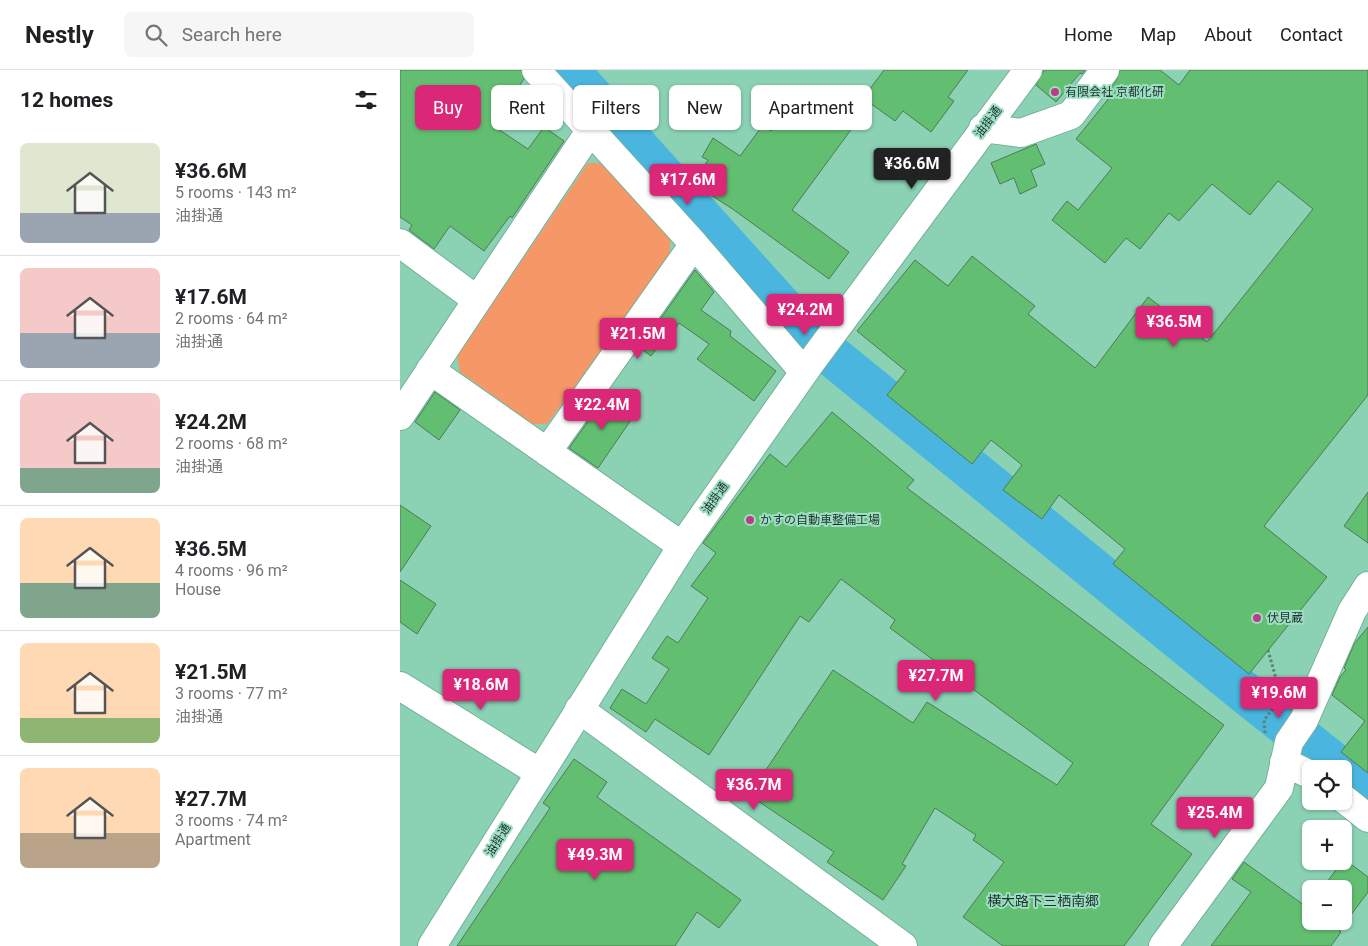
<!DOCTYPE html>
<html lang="en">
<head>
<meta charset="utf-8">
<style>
  :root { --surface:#fff; --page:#f6f6f6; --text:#202124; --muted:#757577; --line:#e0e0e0; --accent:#db2777 }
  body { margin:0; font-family:Roboto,"Noto Sans JP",sans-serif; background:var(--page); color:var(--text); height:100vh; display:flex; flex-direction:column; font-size:19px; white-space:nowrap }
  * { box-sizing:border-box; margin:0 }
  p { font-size:16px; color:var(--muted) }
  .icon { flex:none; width:28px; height:28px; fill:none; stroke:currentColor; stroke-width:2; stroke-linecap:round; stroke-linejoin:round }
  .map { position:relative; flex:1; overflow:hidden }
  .details { display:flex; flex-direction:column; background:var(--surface); width:400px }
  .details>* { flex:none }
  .guide { position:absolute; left:15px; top:15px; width:475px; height:45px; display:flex; gap:10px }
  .tools { position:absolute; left:902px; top:690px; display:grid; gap:10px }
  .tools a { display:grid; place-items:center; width:50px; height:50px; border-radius:8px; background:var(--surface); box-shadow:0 1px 4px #0004; font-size:25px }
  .price { position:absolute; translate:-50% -42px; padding:0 11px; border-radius:5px; background:var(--accent); color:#fff; font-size:16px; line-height:32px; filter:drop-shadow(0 1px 2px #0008) }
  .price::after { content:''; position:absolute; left:50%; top:30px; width:15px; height:11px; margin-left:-8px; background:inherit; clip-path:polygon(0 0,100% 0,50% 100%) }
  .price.current { background:#222; color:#fff }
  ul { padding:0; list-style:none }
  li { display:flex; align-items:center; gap:15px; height:125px; padding:0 20px }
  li+li { border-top:1px solid var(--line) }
  li span { display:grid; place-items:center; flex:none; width:140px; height:100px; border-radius:8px; color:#555 }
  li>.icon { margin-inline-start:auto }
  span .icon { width:60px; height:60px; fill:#fffc; stroke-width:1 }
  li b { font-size:21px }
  h2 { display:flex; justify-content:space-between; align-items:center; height:60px; padding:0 20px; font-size:21px }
  .chip { padding:0 18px; border-radius:8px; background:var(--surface); box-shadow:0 1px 4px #0004; font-size:18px; line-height:45px }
  .chip.current { background:var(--accent); color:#fff }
  header { display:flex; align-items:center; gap:30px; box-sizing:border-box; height:70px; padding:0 25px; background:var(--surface); border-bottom:1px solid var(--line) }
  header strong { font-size:24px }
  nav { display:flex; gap:28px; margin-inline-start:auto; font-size:18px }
  .search { width:350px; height:45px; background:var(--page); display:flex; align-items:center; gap:12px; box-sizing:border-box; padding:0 18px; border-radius:8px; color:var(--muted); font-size:19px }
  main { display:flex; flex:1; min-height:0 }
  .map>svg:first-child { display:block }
  .built { fill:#8bd2b5; fill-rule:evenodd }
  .green { fill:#f59766 }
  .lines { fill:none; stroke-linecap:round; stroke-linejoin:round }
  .river { stroke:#4ab5df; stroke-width:42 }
  .building { fill:#62bf71; stroke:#507955 }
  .minor-casing { stroke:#73b098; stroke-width:30 }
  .path { stroke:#588472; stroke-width:3; stroke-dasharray:2.5 2.5; stroke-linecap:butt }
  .minor { stroke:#fff; stroke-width:28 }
  .poi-dot { fill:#bb3c88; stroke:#9fdec4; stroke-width:2 }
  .labels { text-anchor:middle; stroke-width:4; stroke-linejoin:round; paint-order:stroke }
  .poi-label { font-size:12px; fill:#1c362c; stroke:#9fdec4; text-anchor:start }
  .street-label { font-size:12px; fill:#1c362c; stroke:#9fdec4 }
  .neighbourhood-label { font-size:14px; fill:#1c362c; stroke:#9fdec4 }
</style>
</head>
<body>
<header>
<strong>Nestly</strong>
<div class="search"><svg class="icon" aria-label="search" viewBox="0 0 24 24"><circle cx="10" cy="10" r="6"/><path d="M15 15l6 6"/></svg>Search here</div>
<nav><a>Home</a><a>Map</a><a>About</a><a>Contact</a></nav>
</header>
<main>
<section class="details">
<h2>12 homes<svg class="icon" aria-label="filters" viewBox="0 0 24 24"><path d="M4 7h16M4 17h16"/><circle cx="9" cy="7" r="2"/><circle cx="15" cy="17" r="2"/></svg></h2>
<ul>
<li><span style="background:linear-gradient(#dfe7d0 70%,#9aa5b1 0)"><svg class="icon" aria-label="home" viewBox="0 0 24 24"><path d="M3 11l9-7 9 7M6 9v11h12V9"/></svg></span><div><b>¥36.6M</b><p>5 rooms · 143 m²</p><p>油掛通</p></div></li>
<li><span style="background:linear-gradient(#f6c9c9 65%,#9aa5b1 0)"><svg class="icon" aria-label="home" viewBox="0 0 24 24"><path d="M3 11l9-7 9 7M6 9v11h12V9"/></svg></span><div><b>¥17.6M</b><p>2 rooms · 64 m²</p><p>油掛通</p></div></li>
<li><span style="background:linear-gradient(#f6c9c9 75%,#7fa58c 0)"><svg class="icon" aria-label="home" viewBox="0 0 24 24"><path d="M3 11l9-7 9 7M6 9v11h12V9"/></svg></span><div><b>¥24.2M</b><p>2 rooms · 68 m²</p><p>油掛通</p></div></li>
<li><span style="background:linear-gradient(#ffd9b3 65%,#7fa58c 0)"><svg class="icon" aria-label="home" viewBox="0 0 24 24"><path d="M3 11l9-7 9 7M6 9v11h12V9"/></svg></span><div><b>¥36.5M</b><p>4 rooms · 96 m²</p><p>House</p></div></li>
<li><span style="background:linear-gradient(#ffd9b3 75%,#8fb573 0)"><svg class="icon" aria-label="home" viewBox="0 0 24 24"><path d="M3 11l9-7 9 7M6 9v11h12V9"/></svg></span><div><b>¥21.5M</b><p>3 rooms · 77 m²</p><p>油掛通</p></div></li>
<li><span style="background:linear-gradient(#ffd9b3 65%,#b9a48a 0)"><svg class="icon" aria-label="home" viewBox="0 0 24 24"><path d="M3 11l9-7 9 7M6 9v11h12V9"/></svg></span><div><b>¥27.7M</b><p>3 rooms · 74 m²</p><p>Apartment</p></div></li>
</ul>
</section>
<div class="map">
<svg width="968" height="876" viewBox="0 0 968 876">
  <rect width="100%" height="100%" fill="#9fdec4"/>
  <!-- built -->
  <path class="built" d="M 0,0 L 968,0 L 968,876 L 0,876 ZM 911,699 L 944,699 L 944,731 L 911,731 ZM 911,759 L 944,759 L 944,791 L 911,791 ZM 911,819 L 944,819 L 944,851 L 911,851 Z"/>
  <!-- green -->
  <path class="green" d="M 188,93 L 207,93 L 271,167 L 269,189 L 147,354 L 133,354 L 60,302 L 57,286 Z"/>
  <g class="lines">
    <!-- river -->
    <path class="river" d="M 168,0 L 410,268 L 844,622 L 941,699
      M 944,701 L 968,720"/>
  </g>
  <!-- building -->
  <path class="building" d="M 0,0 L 121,0 L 124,9 L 92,55 L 128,79 L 144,57 L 164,71 L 112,148 L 110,146 L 84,181 L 50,156 L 34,179 L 9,160 L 12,155 L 0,147 Z
    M 484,0 L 568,0 L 548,27 L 554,31 L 531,62 L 503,41 L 495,51 L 463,28 Z
    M 644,0 L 685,0 L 682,4 L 680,3 L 656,32 L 636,15 Z
    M 720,0 L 760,0 L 779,15 L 790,0 L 968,0 L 968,325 L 864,456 L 927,507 L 849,604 L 713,494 L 725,479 L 659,425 L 642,449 L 603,420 L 622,395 L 591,370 L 572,394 L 487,325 L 506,301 L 457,261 L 515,190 L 548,216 L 572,186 L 635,236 L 628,244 L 695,298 L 748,227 L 807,272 L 913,139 L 878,111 L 850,145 L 812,114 L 779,151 L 769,143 L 740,179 L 726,168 L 705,193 L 652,150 L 667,131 L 678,140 L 712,98 L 676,69 L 710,27 L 706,24 L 717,9 Z
    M 399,19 L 453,57 L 392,140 L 449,182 L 429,209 L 334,140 L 293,113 L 308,90 L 302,87 L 313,68 L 340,86 L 363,55 L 371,61 Z
    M 636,74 L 645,94 L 631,100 L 637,116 L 620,124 L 614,108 L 600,114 L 591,93 Z
    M 295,200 L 314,222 L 301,240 L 331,261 L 330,266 L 376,301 L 354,331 L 297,289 L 309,274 L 279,253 L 268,269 L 265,267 L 251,286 L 240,278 Z
    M 35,322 L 60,340 L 39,370 L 15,352 Z
    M 207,325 L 235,344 L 198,398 L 169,378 Z
    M 432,342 L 514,410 L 507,418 L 824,655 L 751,754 L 792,784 L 724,876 L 603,876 L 563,847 L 604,792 L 573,770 L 576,765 L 535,738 L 502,794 L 506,796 L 483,830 L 427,792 L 434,782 L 349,725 L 433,600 L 513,653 L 527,632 L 657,715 L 673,693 L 490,558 L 495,550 L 441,509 L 409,552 L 400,546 L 309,685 L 255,649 L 246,662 L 210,638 L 222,619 L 246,634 L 269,599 L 252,588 L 267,566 L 278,573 L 308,528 L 291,516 L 316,483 L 303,473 L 370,384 L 386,397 Z
    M 968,422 L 968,473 L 944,456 Z
    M 0,435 L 31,456 L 0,502 Z
    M 0,510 L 36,534 L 17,564 L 0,552 Z
    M 968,557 L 968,703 L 941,682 L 965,651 L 932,625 L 940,607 L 946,600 L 944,598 L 954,574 Z
    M 174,689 L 207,712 L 197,727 L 341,830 L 319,858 L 297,842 L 275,876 L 57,876 L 150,738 L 143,733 Z
    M 944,789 L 968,807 L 968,822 L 939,861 L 941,862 L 931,876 L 811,876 L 851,822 L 832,809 L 844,792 L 908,838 L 911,833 L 911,851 L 944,851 L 944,819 L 922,819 Z"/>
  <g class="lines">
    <!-- minor casing -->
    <g class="minor-casing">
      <path id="minor" d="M 136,0 L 294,174 L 404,302
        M 583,58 L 621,63 L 671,45 L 705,0
        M 0,173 L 77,230
        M 30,300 L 282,476
        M 0,346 L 190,61
        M 147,382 L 294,174
        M 0,616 L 140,703
        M 179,639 L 503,876
        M 884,692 L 911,705
        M 944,729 L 968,748
        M 32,876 L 282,476 L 412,291 L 628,0
        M 763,876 L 879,718 L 889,672 L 904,650 L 952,541 L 968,516"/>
    </g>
    <!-- path -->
    <path class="path" d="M 868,580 L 880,623
      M 865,663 L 864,650 L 881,629"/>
    <!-- minor -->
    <use href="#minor" class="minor"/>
  </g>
  <!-- markers -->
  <g class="poi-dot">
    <circle cx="655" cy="22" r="5"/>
    <circle cx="350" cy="450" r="5"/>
    <circle cx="857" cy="548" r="5"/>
  </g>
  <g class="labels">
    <!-- poi labels -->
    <g class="poi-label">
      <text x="665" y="26">有限会社 京都化研</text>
      <text x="360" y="454">かすの自動車整備工場</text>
      <text x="867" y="552">伏見蔵</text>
    </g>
    <!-- street labels -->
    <g class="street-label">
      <text transform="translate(588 52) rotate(-53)" y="4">油掛通</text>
      <text transform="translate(315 428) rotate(-55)" y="4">油掛通</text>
      <text transform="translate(98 770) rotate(-58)" y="4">油掛通</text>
    </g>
    <!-- neighbourhood labels -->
    <g class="neighbourhood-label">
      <text x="643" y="836">横大路下三栖南郷</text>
    </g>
  </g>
</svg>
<div class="tools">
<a><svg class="icon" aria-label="locate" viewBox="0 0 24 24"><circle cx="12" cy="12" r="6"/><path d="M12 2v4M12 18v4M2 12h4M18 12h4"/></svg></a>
<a>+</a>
<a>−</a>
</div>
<b class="price current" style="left:512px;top:120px">¥36.6M</b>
<b class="price" style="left:288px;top:136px">¥17.6M</b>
<b class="price" style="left:405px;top:266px">¥24.2M</b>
<b class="price" style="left:774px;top:278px">¥36.5M</b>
<b class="price" style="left:238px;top:290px">¥21.5M</b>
<b class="price" style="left:202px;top:361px">¥22.4M</b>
<b class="price" style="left:536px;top:632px">¥27.7M</b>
<b class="price" style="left:81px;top:641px">¥18.6M</b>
<b class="price" style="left:879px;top:649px">¥19.6M</b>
<b class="price" style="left:354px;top:741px">¥36.7M</b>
<b class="price" style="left:815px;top:769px">¥25.4M</b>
<b class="price" style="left:195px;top:811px">¥49.3M</b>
<div class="guide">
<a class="chip current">Buy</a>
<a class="chip">Rent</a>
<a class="chip">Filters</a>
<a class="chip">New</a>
<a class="chip">Apartment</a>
</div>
</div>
</main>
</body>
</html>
